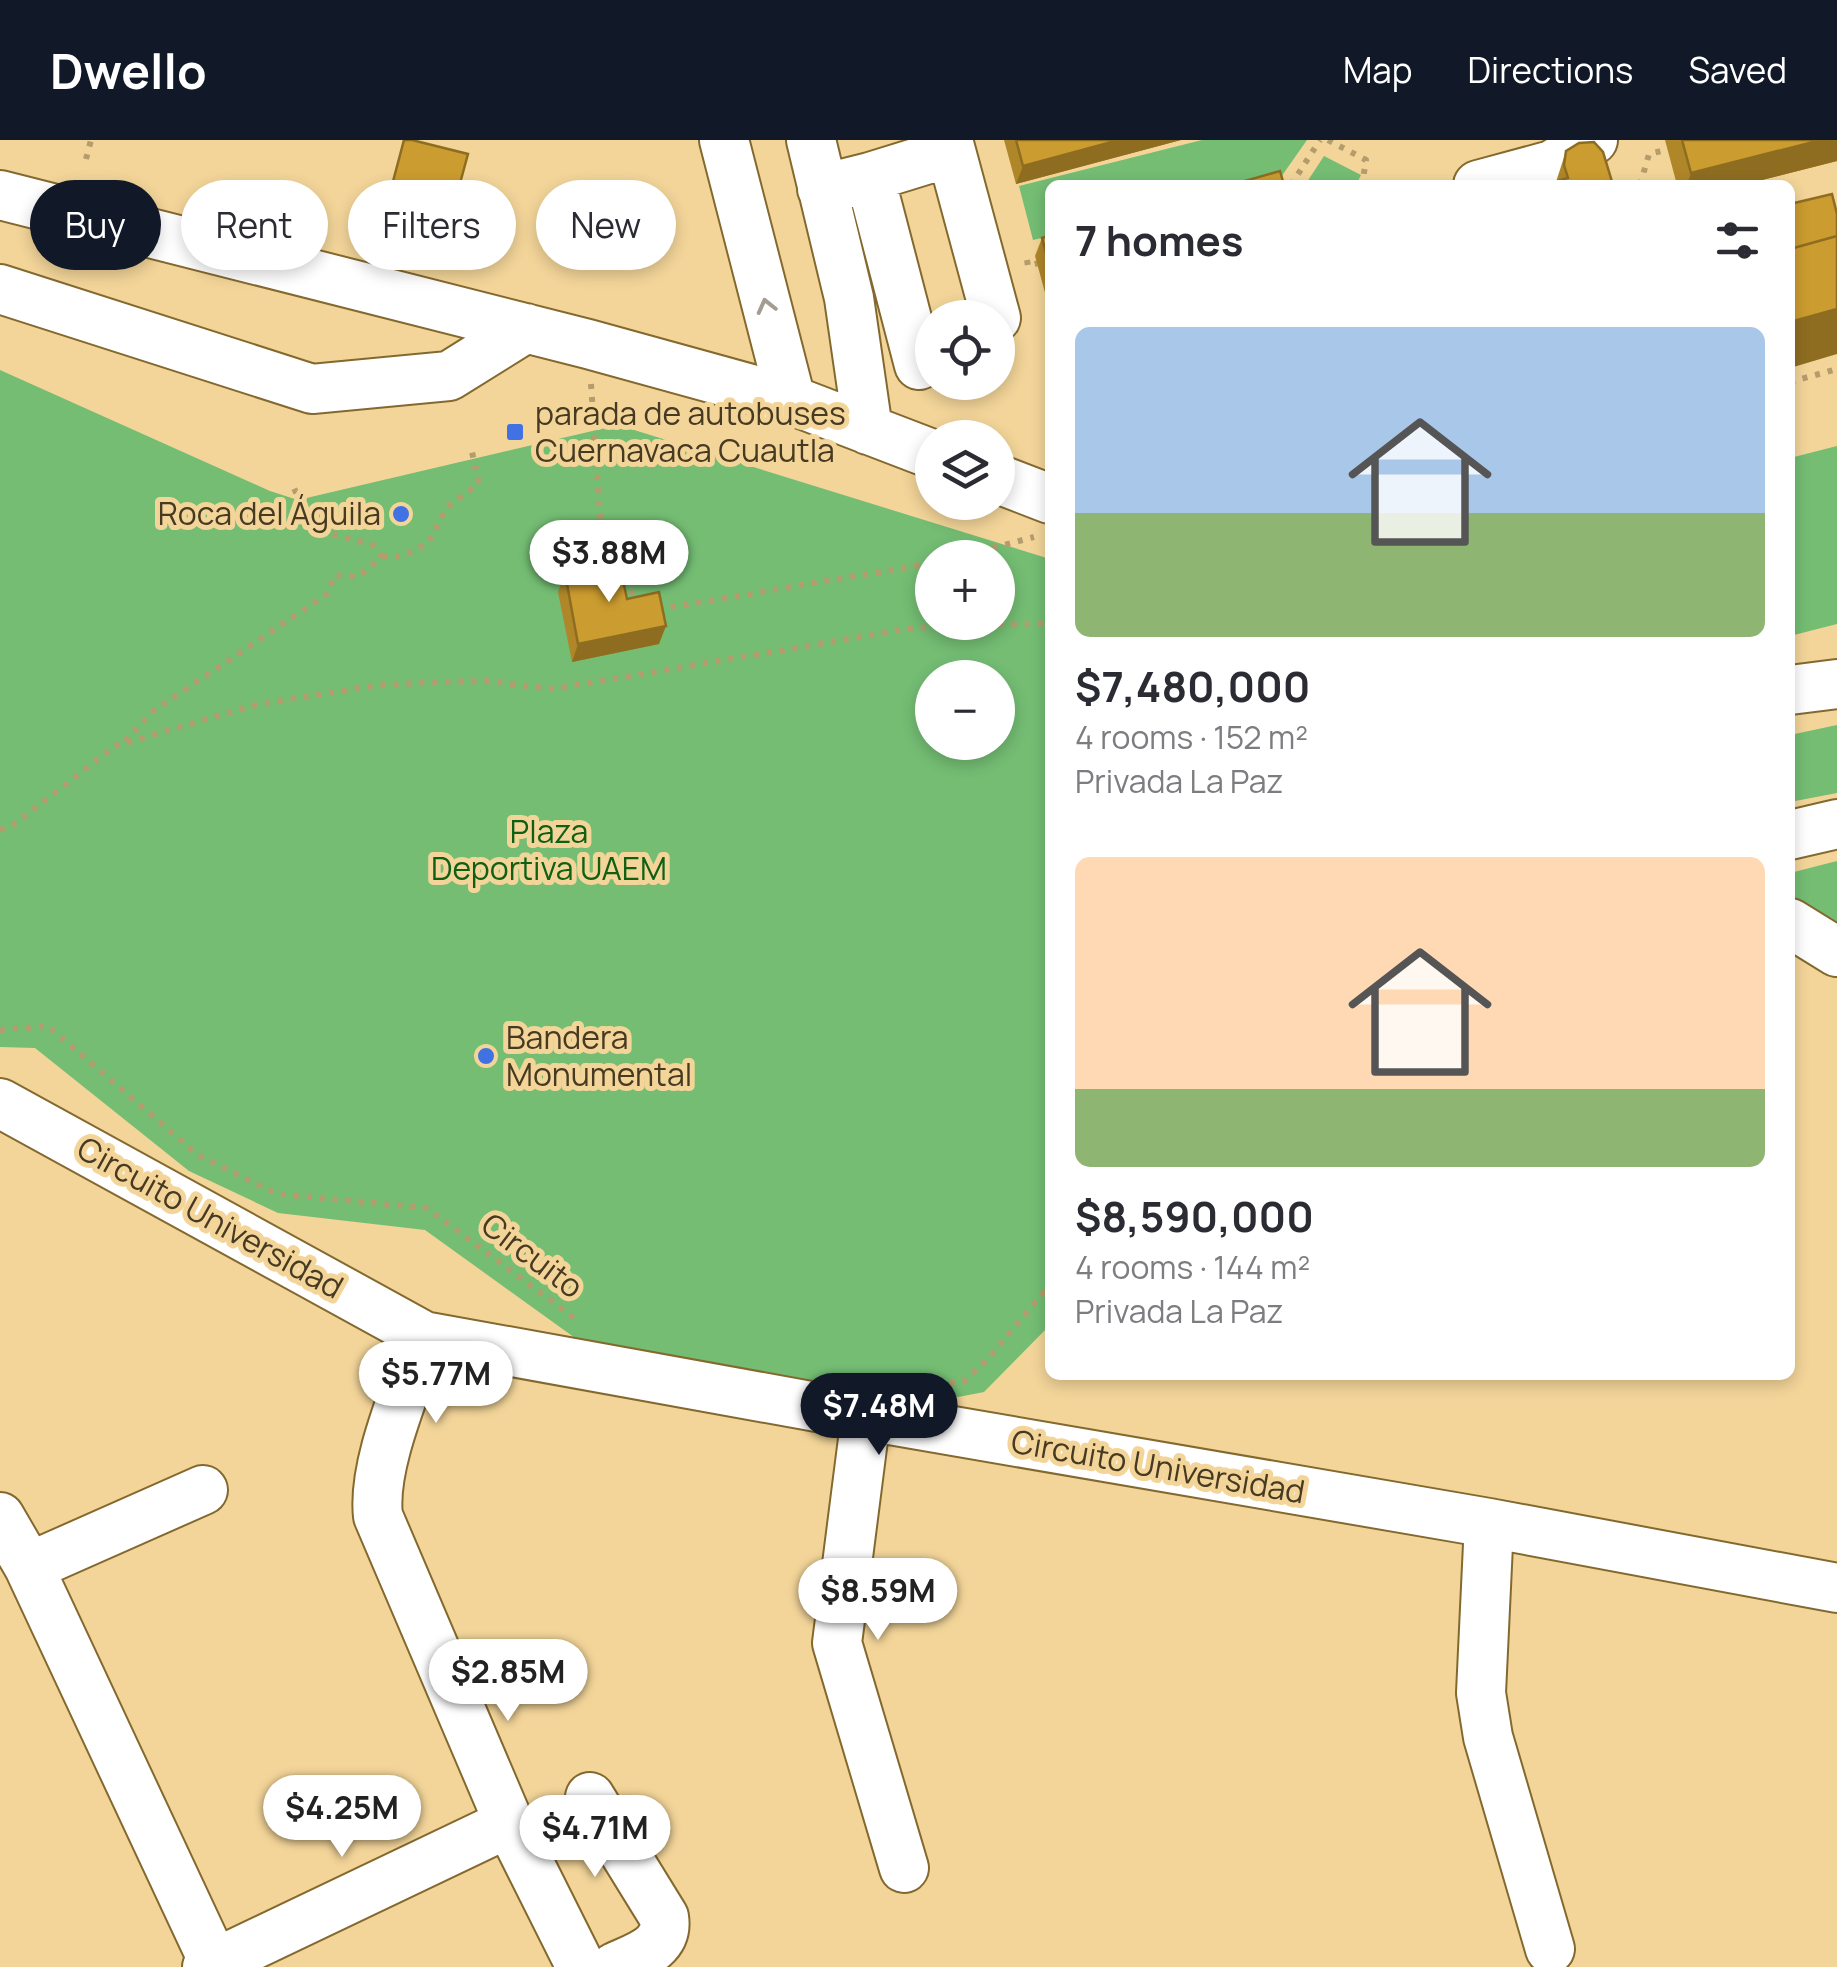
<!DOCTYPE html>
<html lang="en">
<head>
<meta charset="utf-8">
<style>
  :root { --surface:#fff; --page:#f2f2f3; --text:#2b2b33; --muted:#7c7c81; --accent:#111827 }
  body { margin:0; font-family:Manrope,sans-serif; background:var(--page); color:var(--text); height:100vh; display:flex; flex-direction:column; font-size:38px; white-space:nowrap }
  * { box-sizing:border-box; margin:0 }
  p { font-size:32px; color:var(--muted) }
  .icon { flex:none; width:55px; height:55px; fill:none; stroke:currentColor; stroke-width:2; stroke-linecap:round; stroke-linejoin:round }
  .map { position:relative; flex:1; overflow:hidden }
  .sheet { position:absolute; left:1045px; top:40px; width:750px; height:1200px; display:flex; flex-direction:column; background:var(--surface); border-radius:15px; box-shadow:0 5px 15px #0003 }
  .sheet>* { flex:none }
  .top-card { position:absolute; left:30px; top:40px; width:865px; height:90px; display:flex; gap:20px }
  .buttons { position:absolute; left:915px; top:160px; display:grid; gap:20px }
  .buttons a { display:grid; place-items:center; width:100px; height:100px; border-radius:50%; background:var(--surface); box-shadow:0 5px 15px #0003; font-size:50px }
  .price { position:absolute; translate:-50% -85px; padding:0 22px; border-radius:35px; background:#fff; color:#222; font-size:32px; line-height:65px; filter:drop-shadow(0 2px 5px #0008) }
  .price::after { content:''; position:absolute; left:50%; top:60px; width:30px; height:22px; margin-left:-15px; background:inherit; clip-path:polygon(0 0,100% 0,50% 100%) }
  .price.selected { background:var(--accent); color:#fff }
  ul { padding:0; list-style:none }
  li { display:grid; align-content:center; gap:20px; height:530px; padding:0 30px }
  li span { display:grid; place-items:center; height:310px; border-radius:15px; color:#555 }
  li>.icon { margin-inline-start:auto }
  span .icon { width:180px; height:180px; fill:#fffc; stroke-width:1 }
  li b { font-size:42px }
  h2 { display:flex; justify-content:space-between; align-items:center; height:120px; padding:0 30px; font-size:42px }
  .chip { padding:0 35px; border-radius:45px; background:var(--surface); box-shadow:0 5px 15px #0003; font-size:35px; line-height:90px }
  .chip.selected { background:var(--accent); color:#fff }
  header { display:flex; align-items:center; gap:60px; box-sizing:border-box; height:140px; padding:0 50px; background:var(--accent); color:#fff }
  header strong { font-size:48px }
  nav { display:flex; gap:55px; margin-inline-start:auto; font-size:35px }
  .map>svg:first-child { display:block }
  .green { fill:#74bd73; fill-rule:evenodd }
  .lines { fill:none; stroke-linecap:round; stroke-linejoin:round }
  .minor-casing { stroke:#84692f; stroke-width:52 }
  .path { stroke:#b49c6d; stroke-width:6; stroke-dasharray:5 8; stroke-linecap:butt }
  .minor { stroke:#fff; stroke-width:48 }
  .wall { fill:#af8628 }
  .shaded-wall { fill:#8e6d21 }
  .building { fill:#cb9c2f; stroke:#8e6d21; stroke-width:2.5 }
  .oneway { stroke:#a39c90 }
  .poi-dot { fill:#4072e3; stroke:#f3d599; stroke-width:4 }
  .labels { text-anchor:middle; stroke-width:10; stroke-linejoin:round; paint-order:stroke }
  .poi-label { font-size:32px; fill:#473a22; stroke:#f3d599; text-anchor:start }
  .park-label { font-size:32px; fill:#0f5f15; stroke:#f3d599 }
  .street-label { font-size:32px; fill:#473a22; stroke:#f3d599 }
</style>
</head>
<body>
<header>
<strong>Dwello</strong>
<nav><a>Map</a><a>Directions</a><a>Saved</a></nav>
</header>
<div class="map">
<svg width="1837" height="1827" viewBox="0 0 1837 1827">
  <rect width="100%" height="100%" fill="#f3d599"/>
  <!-- green -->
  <path class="green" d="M 1202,0 L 1307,0 L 1281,37 L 1250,45 L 1050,45 L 1050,96 L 1033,100 L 1019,46 Z
    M 1324,16 L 1361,35 L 1356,45 L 1305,45 Z
    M 0,230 L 270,351 L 298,360 L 618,285 L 1050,419 L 1050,1185 L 984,1252 L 907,1267 L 589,1208 L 425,1090 L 278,1073 L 189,1031 L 35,908 L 0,907 ZM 932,418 L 998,418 L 998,482 L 932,482 ZM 932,538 L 998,538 L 998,602 L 932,602 Z
    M 1837,306 L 1837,484 L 1790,496 L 1790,318 Z
    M 1837,585 L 1837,653 L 1790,662 L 1790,595 Z
    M 1837,721 L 1837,786 L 1790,758 L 1790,733 Z"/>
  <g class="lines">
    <!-- minor casing -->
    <g class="minor-casing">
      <path id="minor" d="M 724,0 L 791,260
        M 811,0 L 849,158 L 868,290
        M 948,0 L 996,178
        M 870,37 L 951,12
        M 1478,45 L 1552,25 L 1593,0
        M 822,49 L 870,37 L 919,225
        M 0,55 L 588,204 L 791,260 L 932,314
        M 0,149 L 312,249 L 449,236 L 526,188
        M 998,339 L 1050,359
        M 1790,550 L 1837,544
        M 1790,695 L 1837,684
        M 1790,783 L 1837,812
        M 0,963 L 424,1196 L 866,1276 L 1489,1383 L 1837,1448
        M 424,1196 C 408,1246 372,1324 378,1376 L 509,1683 L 581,1827
        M 866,1276 L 837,1503 L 904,1728
        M 0,1377 L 29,1427 L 216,1827
        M 1489,1383 L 1481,1553 L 1488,1597 L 1550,1809
        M 29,1427 L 203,1350
        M 590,1657 L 664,1777 C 669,1808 638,1816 615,1827
        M 207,1827 L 509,1683"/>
    </g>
    <!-- path -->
    <path class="path" d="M 1328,0 L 1366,20 L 1362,45
      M 86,19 L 91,0
      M 1291,45 L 1320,0
      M 1640,45 L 1649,14 L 1674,8
      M 1027,120 L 1028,126 L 1050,120
      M 1790,242 L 1837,229
      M 591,244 L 603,419 L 610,428
      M 382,417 L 403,416 L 428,403 L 447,367 L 479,343 L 472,312
      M 955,418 L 1034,397
      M 620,443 L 642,460
      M 658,466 L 666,468 L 932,423
      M 125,601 L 152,572 L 327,454 L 335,435 L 357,437 L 382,417 L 373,405 L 313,389 L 293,346
      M 0,690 L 12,686 L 115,606 L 251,566 L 370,546 L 432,542 L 486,541 L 553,549 L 913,488 L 1050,483
      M 0,890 L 48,886 L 198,1015 L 277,1054 L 427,1068 L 578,1181
      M 937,1244 L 963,1242 L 987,1220 L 1043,1153 L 1050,1151"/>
    <!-- minor -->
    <use href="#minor" class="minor"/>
  </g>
  <!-- wall -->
  <path class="wall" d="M 404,0 L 450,80 L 447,89 L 384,73 Z
    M 1004,0 L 1181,0 L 1016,44 Z
    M 1665,0 L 1837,0 L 1837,21 L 1742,45 L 1677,45 Z
    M 1566,11 L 1609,30 L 1556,42 Z
    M 1050,95 L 1050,171 L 1035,116 L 1042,98 Z
    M 565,433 L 627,459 L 659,504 L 572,522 L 558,452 Z"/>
  <!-- shaded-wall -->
  <path class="shaded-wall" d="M 1119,0 L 1181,0 L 1016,44 L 1023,26 Z
    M 1821,0 L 1837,0 L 1837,21 L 1742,45 L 1687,45 L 1691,33 Z
    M 1837,169 L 1837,214 L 1790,228 L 1790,182 Z
    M 666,486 L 659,504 L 572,522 L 578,504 Z"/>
  <!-- building -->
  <path class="building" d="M 404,0 L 412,0 L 468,14 L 450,80 L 387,64 Z
    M 1016,0 L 1119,0 L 1023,26 Z
    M 1682,0 L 1821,0 L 1691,33 Z
    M 1594,2 L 1603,12 L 1613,45 L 1544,45 L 1568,38 L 1564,25 L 1566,11 L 1579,3 Z
    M 1280,31 L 1284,45 L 1231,45 Z
    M 1832,54 L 1837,74 L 1837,96 L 1790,109 L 1790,64 Z
    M 1050,95 L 1050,128 L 1042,98 Z
    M 1837,96 L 1837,169 L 1790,182 L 1790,109 Z
    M 619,422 L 627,459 L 659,452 L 666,486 L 578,504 L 565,433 Z"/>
  <!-- one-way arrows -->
  <defs><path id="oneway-chevron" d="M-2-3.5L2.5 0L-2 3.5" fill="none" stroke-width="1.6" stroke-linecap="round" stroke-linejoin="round" transform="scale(2.5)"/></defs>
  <use class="oneway" href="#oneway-chevron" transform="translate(766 166) rotate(-104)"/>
  <!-- markers -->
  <g class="poi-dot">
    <rect x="505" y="282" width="20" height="20" rx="5"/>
    <circle cx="401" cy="374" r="10"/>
    <circle cx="486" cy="916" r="10"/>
  </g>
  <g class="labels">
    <!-- poi labels -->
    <g class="poi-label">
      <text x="535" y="285">parada de autobuses<tspan x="535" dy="37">Cuernavaca Cuautla</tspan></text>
      <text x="381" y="385" text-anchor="end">Roca del Águila</text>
      <text x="506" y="909">Bandera<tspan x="506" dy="37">Monumental</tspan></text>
    </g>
    <!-- park labels -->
    <g class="park-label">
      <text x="549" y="703">Plaza<tspan x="549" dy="37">Deportiva UAEM</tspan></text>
    </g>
    <!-- street labels -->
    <g class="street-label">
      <text transform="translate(210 1078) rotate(29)" y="11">Circuito Universidad</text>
      <text transform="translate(532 1116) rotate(37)" y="11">Circuito</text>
      <text transform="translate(1158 1327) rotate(10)" y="11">Circuito Universidad</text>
    </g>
  </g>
</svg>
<div class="buttons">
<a><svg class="icon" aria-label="locate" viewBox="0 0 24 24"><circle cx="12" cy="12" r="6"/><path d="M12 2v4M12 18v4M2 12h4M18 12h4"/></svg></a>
<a><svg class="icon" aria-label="layers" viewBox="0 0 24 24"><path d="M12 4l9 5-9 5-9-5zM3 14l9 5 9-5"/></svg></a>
<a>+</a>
<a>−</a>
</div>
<b class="price" style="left:609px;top:465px">$3.88M</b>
<b class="price" style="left:436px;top:1286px">$5.77M</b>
<b class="price selected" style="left:879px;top:1318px">$7.48M</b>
<b class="price" style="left:878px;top:1503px">$8.59M</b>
<b class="price" style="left:508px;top:1584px">$2.85M</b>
<b class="price" style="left:342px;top:1720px">$4.25M</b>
<b class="price" style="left:595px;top:1740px">$4.71M</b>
<div class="top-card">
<a class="chip selected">Buy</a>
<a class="chip">Rent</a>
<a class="chip">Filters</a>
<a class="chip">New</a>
</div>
<section class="sheet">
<h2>7 homes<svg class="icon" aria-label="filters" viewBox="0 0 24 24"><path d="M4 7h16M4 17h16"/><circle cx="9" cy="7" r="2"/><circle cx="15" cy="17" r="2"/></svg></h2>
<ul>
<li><span style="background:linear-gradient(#a9c7e8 60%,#8fb573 0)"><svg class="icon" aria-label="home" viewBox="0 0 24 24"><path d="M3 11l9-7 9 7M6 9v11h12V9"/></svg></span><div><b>$7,480,000</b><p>4 rooms · 152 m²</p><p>Privada La Paz</p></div></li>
<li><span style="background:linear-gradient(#ffd9b3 75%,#8fb573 0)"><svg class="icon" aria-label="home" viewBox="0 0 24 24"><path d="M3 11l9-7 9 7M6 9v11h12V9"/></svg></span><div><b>$8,590,000</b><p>4 rooms · 144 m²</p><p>Privada La Paz</p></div></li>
</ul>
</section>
</div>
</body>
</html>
